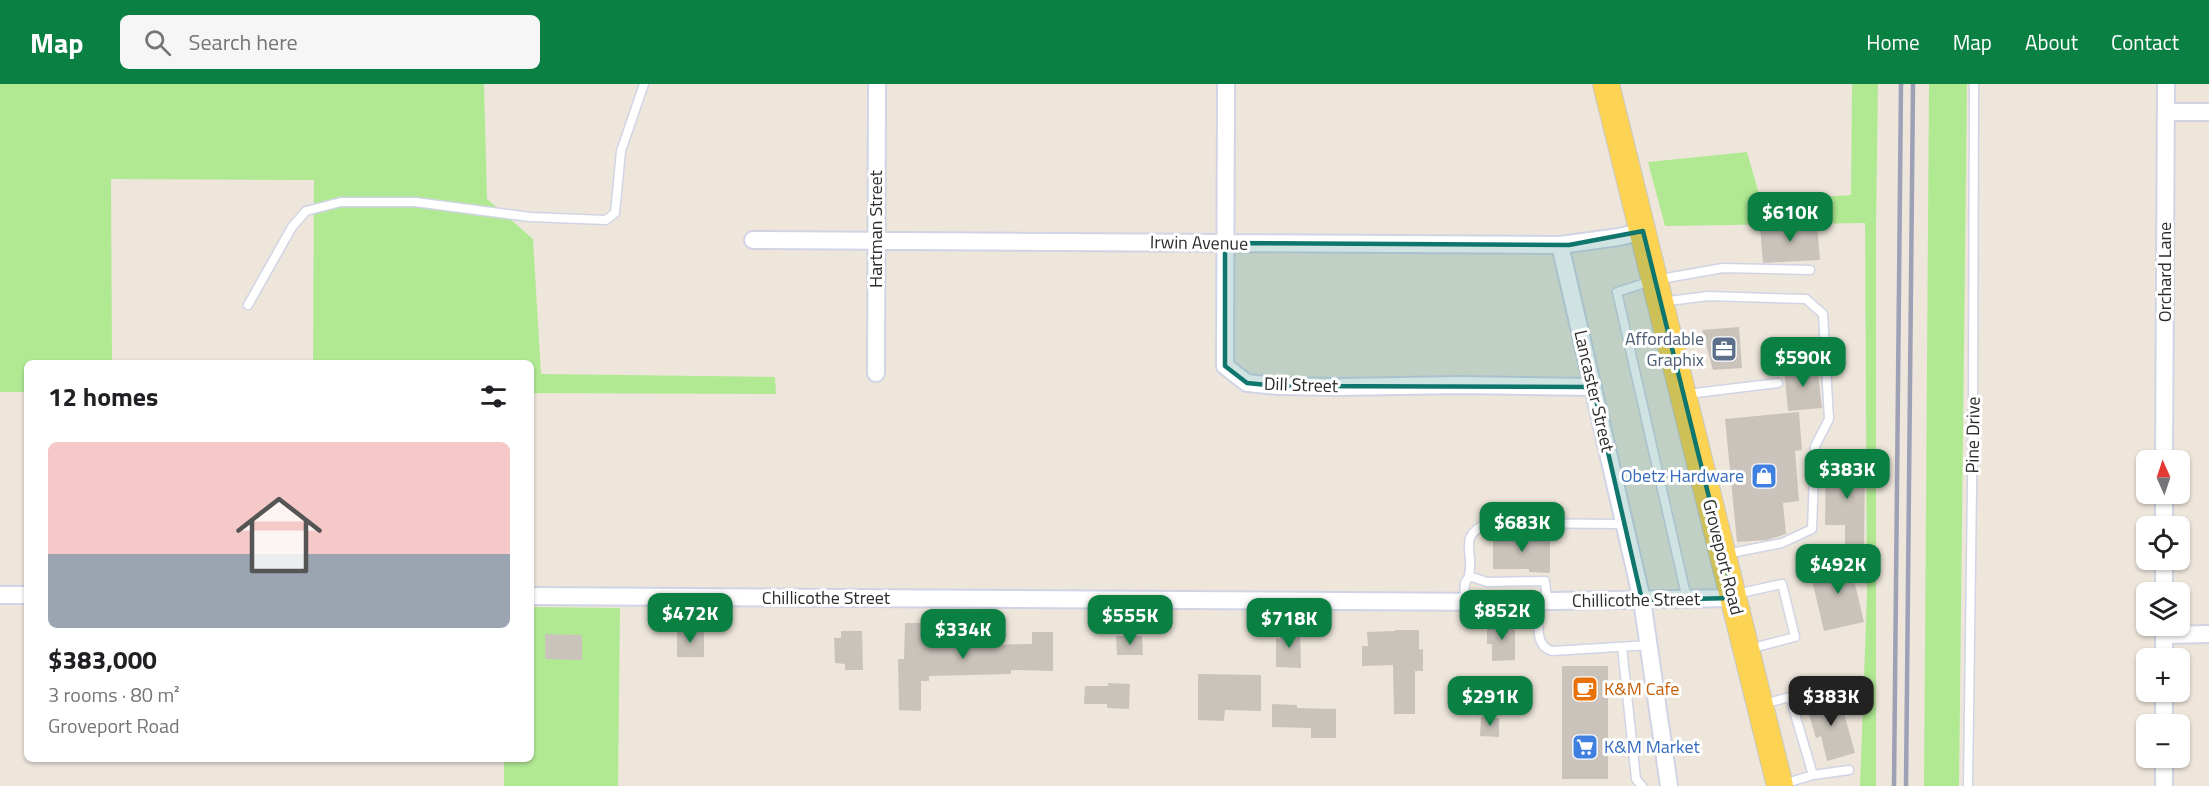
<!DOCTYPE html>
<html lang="en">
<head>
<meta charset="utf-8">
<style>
  :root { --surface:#fff; --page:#f6f6f6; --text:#202124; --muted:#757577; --accent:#0b8043 }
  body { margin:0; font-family:"Titillium Web",sans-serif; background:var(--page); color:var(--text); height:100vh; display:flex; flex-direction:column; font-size:22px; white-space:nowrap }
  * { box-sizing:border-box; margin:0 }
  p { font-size:20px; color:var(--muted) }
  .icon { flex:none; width:33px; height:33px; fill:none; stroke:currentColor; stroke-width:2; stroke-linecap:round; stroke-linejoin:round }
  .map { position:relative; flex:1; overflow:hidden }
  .side { position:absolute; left:24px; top:276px; width:510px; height:402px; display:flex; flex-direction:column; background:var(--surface); border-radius:9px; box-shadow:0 2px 4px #0004 }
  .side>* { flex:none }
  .needle { width:39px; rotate:357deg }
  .fabs { position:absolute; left:2136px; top:366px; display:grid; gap:12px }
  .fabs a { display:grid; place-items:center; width:54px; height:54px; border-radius:9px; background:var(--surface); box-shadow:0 2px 4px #0004; font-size:30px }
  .price { position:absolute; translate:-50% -51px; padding:0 14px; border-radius:12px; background:var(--accent); color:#fff; font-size:20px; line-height:39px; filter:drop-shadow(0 2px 3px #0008) }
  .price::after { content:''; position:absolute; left:50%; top:36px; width:18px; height:14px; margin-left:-9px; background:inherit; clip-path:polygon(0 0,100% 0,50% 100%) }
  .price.on { background:#222; color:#fff }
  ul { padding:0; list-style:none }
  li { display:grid; align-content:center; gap:12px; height:318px; padding:0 24px }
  li span { display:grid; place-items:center; height:186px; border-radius:9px; color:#555 }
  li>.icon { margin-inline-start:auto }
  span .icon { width:108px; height:108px; fill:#fffc; stroke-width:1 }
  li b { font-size:26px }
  h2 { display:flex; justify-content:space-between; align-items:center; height:72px; padding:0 24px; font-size:26px }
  header { display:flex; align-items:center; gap:36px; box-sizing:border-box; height:84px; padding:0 30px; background:var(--accent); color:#fff }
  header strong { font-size:28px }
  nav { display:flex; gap:33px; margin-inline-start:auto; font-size:21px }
  .search { width:420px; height:54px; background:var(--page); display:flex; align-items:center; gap:15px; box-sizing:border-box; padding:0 21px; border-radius:9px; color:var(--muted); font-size:22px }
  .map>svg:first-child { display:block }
  .green { fill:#b1e993 }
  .building { fill:#c9c3bb }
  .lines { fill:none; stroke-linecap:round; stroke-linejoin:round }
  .lane-casing { stroke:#d0d4e5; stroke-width:11 }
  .street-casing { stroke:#d0d4e5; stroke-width:20 }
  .primary-casing { stroke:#c8c8c8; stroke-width:28 }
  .lane { stroke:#fff; stroke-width:8 }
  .street { stroke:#fff; stroke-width:16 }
  .primary { stroke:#fcd352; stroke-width:26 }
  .rail { stroke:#9ea1b6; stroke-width:4.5 }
  .marked { fill:#0f766e; fill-opacity:0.2; stroke:#0f766e; stroke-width:4.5; stroke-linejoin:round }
  .labels { text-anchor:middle; stroke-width:6; stroke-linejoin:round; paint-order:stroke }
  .street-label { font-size:18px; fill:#2b2b2b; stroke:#fff }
  .service-label { font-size:18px; fill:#4e5e75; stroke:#fff; text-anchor:end }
  .shop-label { font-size:18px; fill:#366cbe; stroke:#fff; text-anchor:end }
  .food-label { font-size:18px; fill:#c56008; stroke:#fff; text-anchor:start }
</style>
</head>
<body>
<header>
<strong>Map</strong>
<div class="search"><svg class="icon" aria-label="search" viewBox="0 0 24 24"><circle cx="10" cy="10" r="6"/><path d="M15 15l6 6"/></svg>Search here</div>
<nav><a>Home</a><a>Map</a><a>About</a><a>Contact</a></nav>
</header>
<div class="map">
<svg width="2209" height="702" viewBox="0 0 2209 702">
  <rect width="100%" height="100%" fill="#eee6db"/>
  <!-- green -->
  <path class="green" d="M 0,0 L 484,0 L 487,115 L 533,155 L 541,290 L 775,293 L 776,310 L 531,309 L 531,279 L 313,279 L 314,96 L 111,95 L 112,279 L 27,279 L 27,308 L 0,308 Z
    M 1852,0 L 1878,0 L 1876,146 L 1876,702 L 1860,702 L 1867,512 L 1865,139 L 1665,142 L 1648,78 L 1747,68 L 1761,117 L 1851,111 Z
    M 1929,0 L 1967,0 L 1959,702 L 1924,702 Z
    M 531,523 L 620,524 L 618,702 L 504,702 L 504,675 L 531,675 Z"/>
  <!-- building -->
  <path class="building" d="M 1817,138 L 1820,176 L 1763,179 L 1760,143 Z
    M 1739,243 L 1742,284 L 1713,286 L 1702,246 Z
    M 1817,281 L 1822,324 L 1788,327 L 1784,284 Z
    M 1799,328 L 1802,366 L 1795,367 L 1799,417 L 1783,419 L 1786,450 L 1767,456 L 1737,458 L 1725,335 Z
    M 1826,376 L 1865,377 L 1864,466 L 1845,466 L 1845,441 L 1825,441 Z
    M 1550,451 L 1550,489 L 1529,488 L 1529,485 L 1493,485 L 1493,452 Z
    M 1848,471 L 1864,538 L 1824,547 L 1812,496 L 1824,496 L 1824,477 Z
    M 1490,538 L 1510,538 L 1510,545 L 1515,545 L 1515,576 L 1492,577 L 1492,560 L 1487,560 L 1487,545 L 1490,544 Z
    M 905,539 L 932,539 L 932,556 L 985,555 L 985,561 L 1032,560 L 1032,548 L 1053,548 L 1053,587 L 1011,586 L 1011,590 L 929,592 L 929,597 L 921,597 L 921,627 L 899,626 L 898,575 L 904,575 Z
    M 677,546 L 704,546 L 704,573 L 677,573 Z
    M 1280,546 L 1300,546 L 1301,584 L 1276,583 L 1276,554 L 1280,555 Z
    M 1395,546 L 1419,546 L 1419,566 L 1423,565 L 1423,587 L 1415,587 L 1415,630 L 1394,630 L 1393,581 L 1362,582 L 1362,562 L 1368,562 L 1367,548 L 1395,547 Z
    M 841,547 L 862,547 L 863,586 L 845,586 L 845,580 L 835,579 L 834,554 L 841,554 Z
    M 545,550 L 582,551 L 582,576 L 545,575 Z
    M 1116,552 L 1142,552 L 1143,571 L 1117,571 Z
    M 1562,582 L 1608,582 L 1608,695 L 1562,695 Z
    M 1198,590 L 1261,591 L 1261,627 L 1225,626 L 1224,637 L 1198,636 Z
    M 1108,599 L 1130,600 L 1129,625 L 1107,624 L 1107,620 L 1084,620 L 1085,602 L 1108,602 Z
    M 1839,611 L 1855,669 L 1827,677 L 1821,652 L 1816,654 L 1806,620 Z
    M 1272,620 L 1297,621 L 1297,624 L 1336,625 L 1336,654 L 1311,654 L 1311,644 L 1272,643 Z
    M 1481,633 L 1499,634 L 1499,653 L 1480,652 Z"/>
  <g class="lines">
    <!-- lane casing -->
    <g class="lane-casing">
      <path id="lane" d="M 1661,218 L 1708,212 L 1806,215 L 1823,230 L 1829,335 L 1815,362 L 1812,445 L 1782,459 L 1726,470
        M 248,221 L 292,143 L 306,127 L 341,118 L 415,118 L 530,133 L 606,136 L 615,129 L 621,67 L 644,0
        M 1687,310 L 1778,299
        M 1469,492 L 1487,498 L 1545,497 L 1547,517
        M 1736,510 L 1782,500 L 1795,553 L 1749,565
        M 1687,515 L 1617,208 L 1655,196 L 1723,184 L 1810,186
        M 1465,518 C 1465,513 1464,505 1465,499 C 1466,496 1469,494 1469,491 C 1475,467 1456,453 1488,439 L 1625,440
        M 1539,518 C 1539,534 1533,562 1552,567 L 1650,561
        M 1622,563 L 1636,695 L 1642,702
        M 1790,613 L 1838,600
        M 1763,620 L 1790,613 L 1813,691 L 1783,700
        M 1813,691 L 1849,686
        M 1968,702 L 1973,328 L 1974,0"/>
    </g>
    <!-- street casing -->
    <g class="street-casing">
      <path id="street" d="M 1226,0 L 1225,282 L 1247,299 L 1278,302 L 1338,303 L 1460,301 L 1593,303
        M 2166,28 L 2209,28
        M 753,156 L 1560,161 L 1619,153 L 1643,147
        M 1560,161 L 1642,516 L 1669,702
        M 876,289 L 877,0
        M 2164,376 L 2166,0
        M 2164,410 L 2164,442
        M 2164,476 L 2164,508
        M 0,511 L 27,511
        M 531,512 L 1493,518 L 1734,514
        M 2164,551 L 2209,550
        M 2164,574 L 2164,542
        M 2164,640 L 2164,608
        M 2164,702 L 2164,674"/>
    </g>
    <!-- primary casing -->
    <g class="primary-casing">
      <path id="primary" d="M 1606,0 L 1780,702"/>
    </g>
    <!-- lane -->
    <use href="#lane" class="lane"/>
    <!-- street -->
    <use href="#street" class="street"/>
    <!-- primary -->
    <use href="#primary" class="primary"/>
    <!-- rail -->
    <path class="rail" d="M 1894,702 L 1901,0
      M 1906,702 L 1913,0"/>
  </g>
  <!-- marked area -->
  <path class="marked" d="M 1643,147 L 1734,514 L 1642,516 L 1593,303 L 1278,302 L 1247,299 L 1225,282 L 1225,159 L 1569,161 Z"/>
  <!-- icons -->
  <defs>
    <g id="office-square" transform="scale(1.35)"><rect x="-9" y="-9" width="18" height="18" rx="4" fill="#5c6f8a" stroke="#fff"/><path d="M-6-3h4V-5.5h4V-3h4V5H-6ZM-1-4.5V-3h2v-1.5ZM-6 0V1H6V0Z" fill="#fff"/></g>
    <g id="shop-square" transform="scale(1.35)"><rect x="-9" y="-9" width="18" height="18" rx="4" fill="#3f7fe0" stroke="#fff"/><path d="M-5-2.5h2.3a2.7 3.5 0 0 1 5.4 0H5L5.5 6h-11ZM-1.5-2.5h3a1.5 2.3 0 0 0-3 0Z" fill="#fff"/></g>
    <g id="cafe-square" transform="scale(1.35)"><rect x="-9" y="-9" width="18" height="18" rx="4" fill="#e8710a" stroke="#fff"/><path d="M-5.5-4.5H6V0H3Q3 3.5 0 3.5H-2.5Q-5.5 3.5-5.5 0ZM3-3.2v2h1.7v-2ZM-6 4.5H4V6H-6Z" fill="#fff"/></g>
    <g id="supermarket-square" transform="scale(1.35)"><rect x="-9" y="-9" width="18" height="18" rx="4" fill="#3f7fe0" stroke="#fff"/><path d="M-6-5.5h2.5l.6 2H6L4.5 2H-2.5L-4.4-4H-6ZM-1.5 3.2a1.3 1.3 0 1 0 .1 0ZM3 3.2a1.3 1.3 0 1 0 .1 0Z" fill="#fff"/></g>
  </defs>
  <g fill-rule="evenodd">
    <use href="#office-square" x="1724" y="265"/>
    <use href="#shop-square" x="1764" y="392"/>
    <use href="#cafe-square" x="1585" y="605"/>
    <use href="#supermarket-square" x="1585" y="663"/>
  </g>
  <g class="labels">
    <!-- street labels -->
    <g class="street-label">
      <text transform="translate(876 145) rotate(-90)" y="6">Hartman Street</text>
      <text transform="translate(1199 159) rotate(1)" y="6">Irwin Avenue</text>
      <text transform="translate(2165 188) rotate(-90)" y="6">Orchard Lane</text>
      <text transform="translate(1301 301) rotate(2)" y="6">Dill Street</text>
      <text transform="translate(1594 307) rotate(77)" y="6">Lancaster Street</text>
      <text transform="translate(1973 351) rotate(-89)" y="6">Pine Drive</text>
      <text transform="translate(1723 473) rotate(76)" y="6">Groveport Road</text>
      <text x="826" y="520">Chillicothe Street</text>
      <text transform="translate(1636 516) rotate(-1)" y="6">Chillicothe Street</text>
    </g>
    <!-- service labels -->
    <g class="service-label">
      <text x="1704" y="261">Affordable<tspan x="1704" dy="21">Graphix</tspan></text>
    </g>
    <!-- shop labels -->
    <g class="shop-label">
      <text x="1744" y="398">Obetz Hardware</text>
      <text x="1604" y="669" text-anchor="start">K&amp;M Market</text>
    </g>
    <!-- food labels -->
    <g class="food-label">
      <text x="1604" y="611">K&amp;M Cafe</text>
    </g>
  </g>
</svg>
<div class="fabs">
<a><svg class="needle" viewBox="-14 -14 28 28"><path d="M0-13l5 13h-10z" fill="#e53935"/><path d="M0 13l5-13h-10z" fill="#757577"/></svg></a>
<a><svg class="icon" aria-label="locate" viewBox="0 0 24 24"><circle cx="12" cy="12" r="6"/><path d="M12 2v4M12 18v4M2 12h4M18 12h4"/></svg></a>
<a><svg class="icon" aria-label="layers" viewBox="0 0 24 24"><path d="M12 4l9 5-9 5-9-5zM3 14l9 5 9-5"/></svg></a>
<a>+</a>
<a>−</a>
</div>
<b class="price" style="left:1790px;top:159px">$610K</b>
<b class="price" style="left:1803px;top:304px">$590K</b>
<b class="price" style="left:1847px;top:416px">$383K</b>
<b class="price" style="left:1522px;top:469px">$683K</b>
<b class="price" style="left:1838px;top:511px">$492K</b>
<b class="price" style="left:1502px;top:557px">$852K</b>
<b class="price" style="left:690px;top:560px">$472K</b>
<b class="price" style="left:1130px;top:562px">$555K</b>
<b class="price" style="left:1289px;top:565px">$718K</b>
<b class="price" style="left:963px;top:576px">$334K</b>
<b class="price" style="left:1490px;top:643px">$291K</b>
<b class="price on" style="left:1831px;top:643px">$383K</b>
<section class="side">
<h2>12 homes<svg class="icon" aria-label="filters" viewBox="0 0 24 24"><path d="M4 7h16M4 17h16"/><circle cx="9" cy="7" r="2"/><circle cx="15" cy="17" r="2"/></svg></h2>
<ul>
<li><span style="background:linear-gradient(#f6c9c9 60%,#9aa5b1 0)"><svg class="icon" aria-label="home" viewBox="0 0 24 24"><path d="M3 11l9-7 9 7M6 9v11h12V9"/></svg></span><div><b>$383,000</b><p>3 rooms · 80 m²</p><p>Groveport Road</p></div></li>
</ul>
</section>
</div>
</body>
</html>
